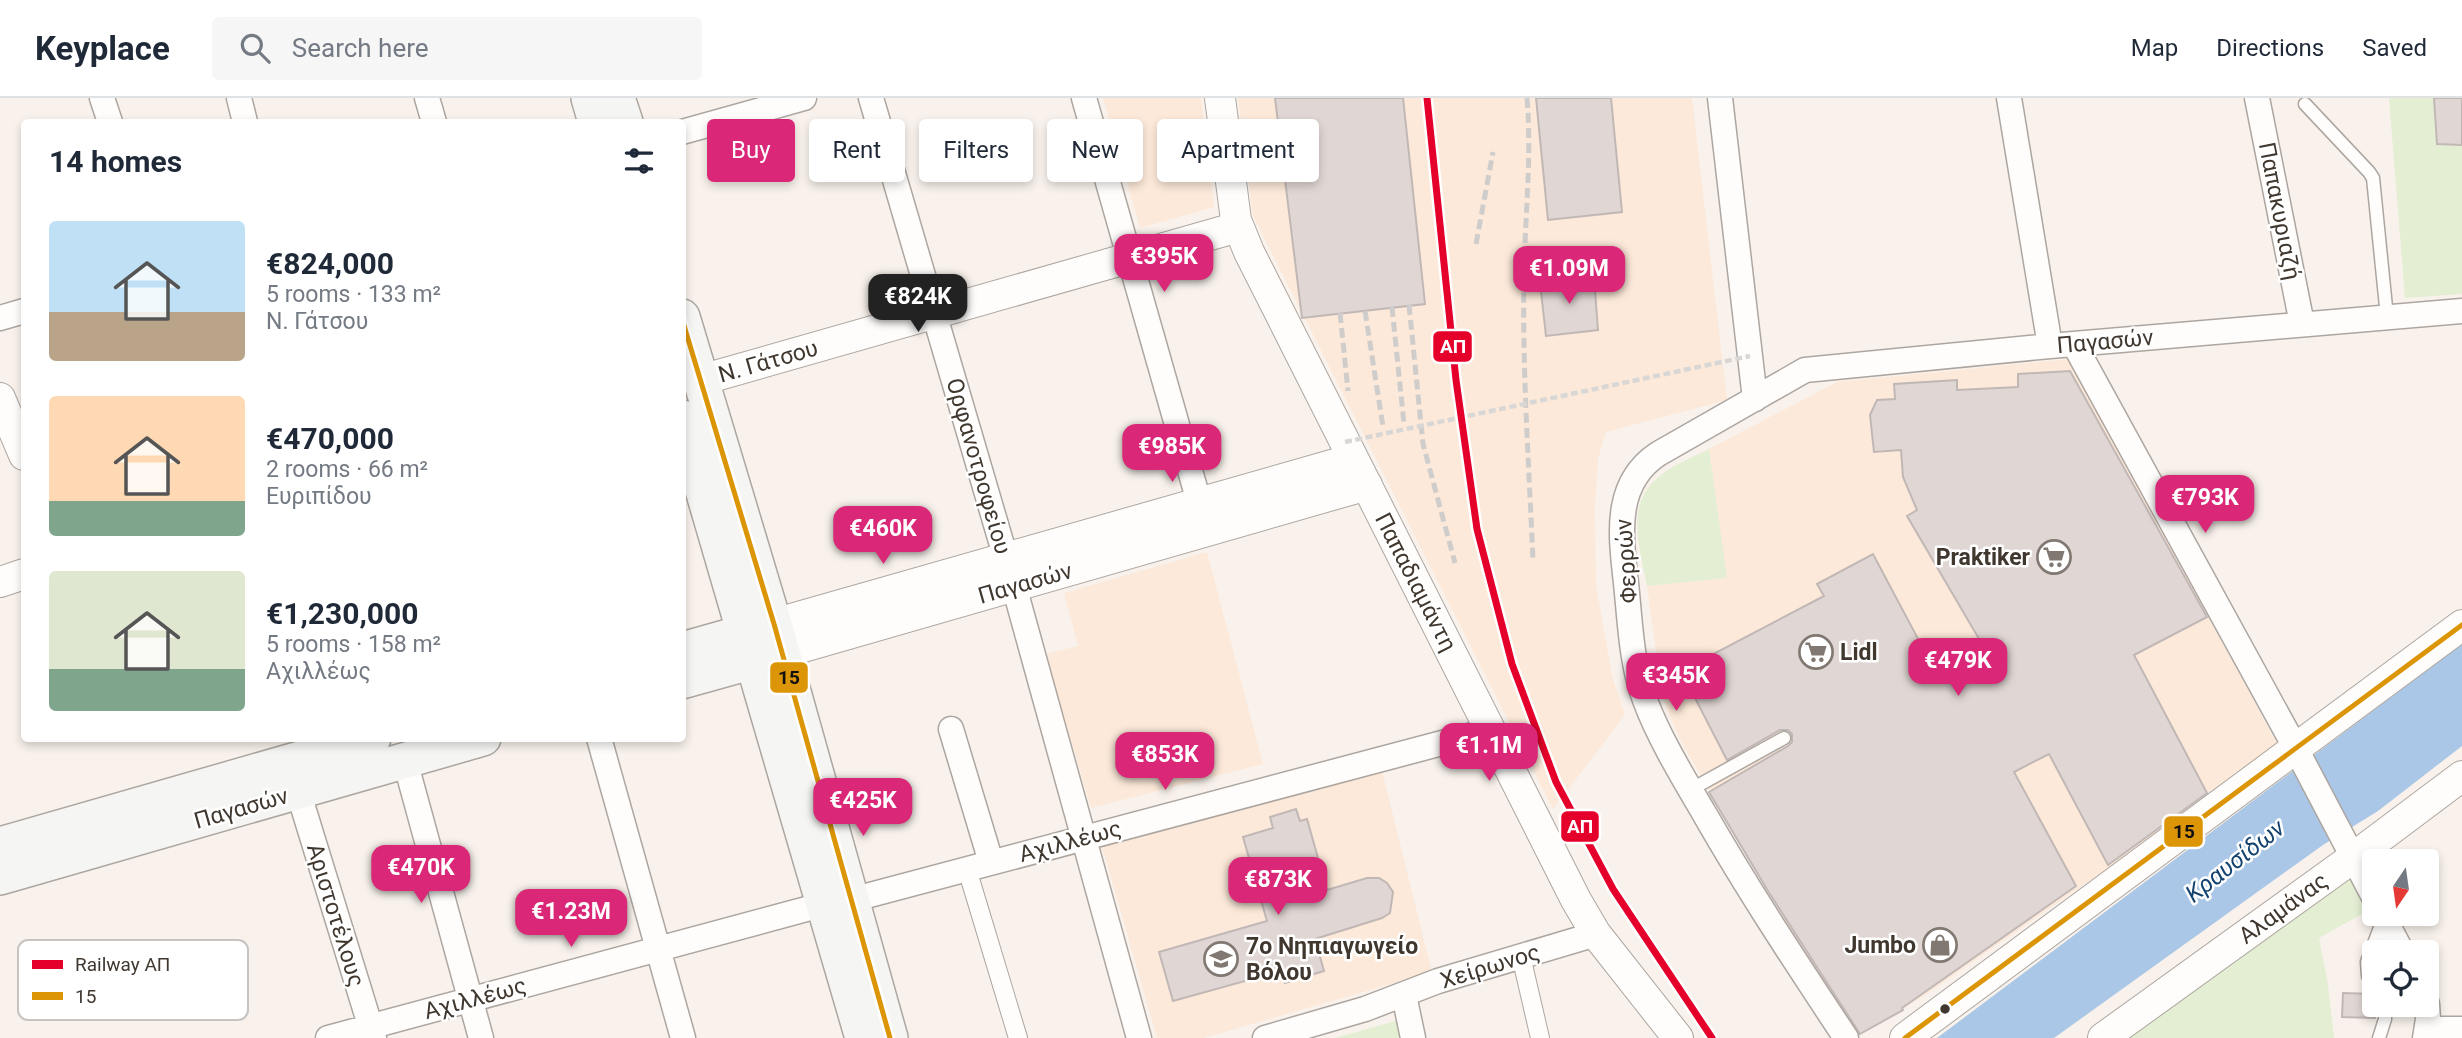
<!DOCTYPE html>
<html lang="en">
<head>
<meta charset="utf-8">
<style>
  :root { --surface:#fff; --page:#f6f6f7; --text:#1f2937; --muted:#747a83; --line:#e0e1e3; --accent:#db2777 }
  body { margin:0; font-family:Roboto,sans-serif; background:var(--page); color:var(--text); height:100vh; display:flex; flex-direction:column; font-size:26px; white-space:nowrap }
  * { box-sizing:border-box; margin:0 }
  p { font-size:23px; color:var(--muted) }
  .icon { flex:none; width:38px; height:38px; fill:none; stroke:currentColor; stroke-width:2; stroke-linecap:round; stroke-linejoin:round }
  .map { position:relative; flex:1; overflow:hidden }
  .drawer { position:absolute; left:21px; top:21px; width:665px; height:623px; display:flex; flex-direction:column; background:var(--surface); border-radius:7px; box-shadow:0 4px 10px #0003 }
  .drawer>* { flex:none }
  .guide { position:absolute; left:707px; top:21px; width:665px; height:63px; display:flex; gap:14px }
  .needle { width:46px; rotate:193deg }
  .tools { position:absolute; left:2362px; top:751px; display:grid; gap:14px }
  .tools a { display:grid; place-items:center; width:77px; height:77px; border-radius:7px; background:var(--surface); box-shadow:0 4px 10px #0003; font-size:35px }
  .price { position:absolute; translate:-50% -60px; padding:0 16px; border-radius:14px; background:var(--accent); color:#fff; font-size:23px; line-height:46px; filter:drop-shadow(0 2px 4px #0008) }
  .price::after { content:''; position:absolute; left:50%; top:42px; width:21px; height:16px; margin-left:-10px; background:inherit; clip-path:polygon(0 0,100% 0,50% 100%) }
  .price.active { background:#222; color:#fff }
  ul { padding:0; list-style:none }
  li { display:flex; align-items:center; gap:21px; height:175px; padding:0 28px }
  li span { display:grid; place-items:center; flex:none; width:196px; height:140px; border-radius:7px; color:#555 }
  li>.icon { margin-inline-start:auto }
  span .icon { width:84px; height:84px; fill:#fffc; stroke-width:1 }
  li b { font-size:30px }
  h2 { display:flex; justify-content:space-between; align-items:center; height:84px; padding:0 28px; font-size:30px }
  .tag { padding:0 24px; border-radius:7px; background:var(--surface); box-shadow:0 4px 10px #0003; font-size:24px; line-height:63px }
  .tag.active { background:var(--accent); color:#fff }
  header { display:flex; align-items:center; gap:42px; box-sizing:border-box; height:98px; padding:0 35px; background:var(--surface); border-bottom:2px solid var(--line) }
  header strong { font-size:33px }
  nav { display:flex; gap:38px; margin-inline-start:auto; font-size:24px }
  .search { width:490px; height:63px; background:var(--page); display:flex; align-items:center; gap:18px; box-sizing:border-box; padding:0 24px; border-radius:7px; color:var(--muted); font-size:26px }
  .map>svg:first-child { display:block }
  .built { fill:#fce9d9 }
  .green { fill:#e3eed2 }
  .water { fill:#aac7e7 }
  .building { fill:#e0d6d3; stroke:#c1b8b6; stroke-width:2 }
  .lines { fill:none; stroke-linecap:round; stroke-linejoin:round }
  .service-casing { stroke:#ada6a0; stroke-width:15 }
  .pedestrian-casing { stroke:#ada6a0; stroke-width:20 }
  .minor-casing { stroke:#ada6a0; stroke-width:27 }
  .tertiary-casing { stroke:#ada6a0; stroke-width:32 }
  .secondary-casing { stroke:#ada6a0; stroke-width:38 }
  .service { stroke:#fefdfc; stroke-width:12 }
  .pedestrian { stroke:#fefdfc; stroke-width:18 }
  .minor { stroke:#fefdfc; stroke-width:24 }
  .tertiary { stroke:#fefdfc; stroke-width:30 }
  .secondary { stroke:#f5f6f3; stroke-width:35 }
  .rail { stroke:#cfcdcc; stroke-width:5; stroke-dasharray:10 5; stroke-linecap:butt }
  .path-bridge { stroke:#d9d7d5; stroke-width:4.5; stroke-dasharray:7 3.5; stroke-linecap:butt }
  .bus-1-casing { stroke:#fff; stroke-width:10 }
  .bus-1 { stroke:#dc9507; stroke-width:5 }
  .rail-1-casing { stroke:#fff; stroke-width:12 }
  .rail-1 { stroke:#e4002b; stroke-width:7 }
  .bus-dot { fill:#40372f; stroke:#fff; stroke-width:2.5 }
  .labels { text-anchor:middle; stroke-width:5; stroke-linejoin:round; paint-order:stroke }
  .street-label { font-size:23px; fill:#40372f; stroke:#fff }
  .poi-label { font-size:23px; font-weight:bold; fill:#40372f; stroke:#fff; text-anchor:end }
  .water-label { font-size:24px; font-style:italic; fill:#144370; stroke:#fff }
  .key { fill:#fff; stroke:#c6c3c1; stroke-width:2 }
  .key-label { font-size:19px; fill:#40372f }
  .line-badge { stroke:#fff; stroke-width:2.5 }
  .badge-label { font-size:19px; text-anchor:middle; font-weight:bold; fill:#fff }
  .pale-badge-label { font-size:19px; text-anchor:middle; font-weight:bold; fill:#111 }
</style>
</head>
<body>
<header>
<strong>Keyplace</strong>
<div class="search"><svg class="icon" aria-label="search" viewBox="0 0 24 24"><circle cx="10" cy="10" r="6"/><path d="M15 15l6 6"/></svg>Search here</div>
<nav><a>Map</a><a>Directions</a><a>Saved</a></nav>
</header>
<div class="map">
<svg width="2462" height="940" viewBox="0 0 2462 940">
  <rect width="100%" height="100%" fill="#f9f2ec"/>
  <!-- built -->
  <path class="built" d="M 1103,0 L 1201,0 L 1214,109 L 1140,130 Z
    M 1238,0 L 1692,0 L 1727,302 L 1606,334 L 1598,361 L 1595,409 L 1596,487 L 1612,578 L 1625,617 L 1553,711 L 1253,118 Z
    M 2069,261 L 2278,648 L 2109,769 L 1922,899 L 1860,937 L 1796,841 L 1680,642 L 1662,598 L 1647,488 L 1726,480 L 1709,351 L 1837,284 Z
    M 1207,454 L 1263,666 L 1091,710 L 1046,556 L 1078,548 L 1064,495 Z
    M 1381,669 L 1432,874 L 1204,940 L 1157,940 L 1101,745 Z"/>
  <!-- green -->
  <path class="green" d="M 2389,0 L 2462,0 L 2462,196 L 2405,200 Z
    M 1709,351 L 1727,480 L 1647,488 C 1641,456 1626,411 1653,384 C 1667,369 1691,360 1709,351 Z
    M 2350,775 L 2369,812 L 2319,840 L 2328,886 L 2334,940 L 2124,940 Z
    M 1399,922 L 1402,940 L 1335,940 Z"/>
  <!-- water -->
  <path class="water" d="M 2462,546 L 2462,648 L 2378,713 L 2323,747 L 2054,940 L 1937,940 Z"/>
  <!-- building -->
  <path class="building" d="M 1275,0 L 1403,0 L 1425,206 L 1302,220 Z
    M 1536,0 L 1611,0 L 1622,114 L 1548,122 Z
    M 2434,0 L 2462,0 L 2462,47 L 2437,46 Z
    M 1594,179 L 1598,232 L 1546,238 L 1540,185 Z
    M 2070,273 L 2207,519 L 2134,557 L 2207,695 L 2108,767 L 2049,656 L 2014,674 L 2076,788 L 1902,910 L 1903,912 L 1860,936 L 1768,793 L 1709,694 L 1788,648 L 1792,644 L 1792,636 L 1788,632 L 1780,632 L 1727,662 L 1681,573 L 1824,498 L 1817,486 L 1873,456 L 1934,571 L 1982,546 L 1907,418 L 1917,412 L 1903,379 L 1901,352 L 1874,354 L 1870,317 L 1877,302 L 1895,301 L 1894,286 L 1957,282 L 1957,292 L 2018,289 L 2018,276 Z
    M 1296,711 L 1300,723 L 1307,721 L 1327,792 L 1367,780 L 1379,780 L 1387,785 L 1393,794 L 1390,815 L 1382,820 L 1315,841 L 1324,873 L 1285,885 L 1281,873 L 1173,903 L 1159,854 L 1267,823 L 1243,739 L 1273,730 L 1270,719 Z
    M 2343,895 L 2375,896 L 2375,920 L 2342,919 Z"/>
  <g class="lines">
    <!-- service casing -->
    <g class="service-casing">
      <path id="service" d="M 2305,6 L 2369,74 L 2373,80 L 2387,219
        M 1690,692 L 1784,640
        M 2375,887 L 2368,878 L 2367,864 L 2384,819
        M 2379,940 L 2385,921 L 2385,906"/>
    </g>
    <!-- pedestrian casing -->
    <g class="pedestrian-casing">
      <path id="pedestrian" d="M 967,771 L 1018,940
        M 1521,858 L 1540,940"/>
    </g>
    <!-- minor casing -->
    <g class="minor-casing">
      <path id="minor" d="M 102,0 L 110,24
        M 239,0 L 245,24
        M 427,0 L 434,24
        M 871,0 L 1014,488 L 1139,940
        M 1084,0 L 1199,404
        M 1720,0 L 1755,301
        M 2009,0 L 2050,248
        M 2257,0 L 2302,226
        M 682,34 L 804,0
        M 0,220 L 24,213
        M 2074,246 L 2295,649 L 2375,801
        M 951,631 L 991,764
        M 599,640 L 683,940
        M 405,663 L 481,940
        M 298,693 L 374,940
        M 851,802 L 1491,632
        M 2382,816 L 2402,854
        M 1404,897 L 1413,940
        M 2428,931 L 2462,931
        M 328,940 L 825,806
        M 1265,940 L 1365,911 L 1438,883 L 1596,836
        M 1846,940 C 1797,866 1748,792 1704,715 C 1684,681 1658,638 1645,602 C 1630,562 1630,517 1625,476 C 1620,431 1616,384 1658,356 L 1805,272 L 2050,248 L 2462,213
        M 2425,940 L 2428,921 L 2427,906"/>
    </g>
    <!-- tertiary casing -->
    <g class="tertiary-casing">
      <path id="tertiary" d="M 1220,0 L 1236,122 L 1249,154 L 1576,802 L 1596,836 L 1678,940
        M 701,282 L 1238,129
        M 0,300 L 24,357
        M 0,484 L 24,476
        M 774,526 L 1353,361
        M 782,555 L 1367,387
        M 1905,940 L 2462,527
        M 2103,940 L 2354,759 L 2462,678"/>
    </g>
    <!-- secondary casing -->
    <g class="secondary-casing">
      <path id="secondary" d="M 589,0 L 596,24
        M 617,0 L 625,24
        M 682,219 L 774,526 L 890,940
        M 682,320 L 863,940
        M 682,552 L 767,528
        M 682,583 L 775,557
        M 0,747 L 373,640
        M 0,779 L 483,640"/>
    </g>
    <!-- service -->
    <use href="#service" class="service"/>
    <!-- pedestrian -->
    <use href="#pedestrian" class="pedestrian"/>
    <!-- minor -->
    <use href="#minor" class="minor"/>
    <!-- tertiary -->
    <use href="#tertiary" class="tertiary"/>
    <!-- secondary -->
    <use href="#secondary" class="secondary"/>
    <!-- rail -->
    <path class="rail" d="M 1527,0 C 1532,58 1525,117 1524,176 C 1522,271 1529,367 1533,463
      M 1476,146 L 1493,54
      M 1409,207 L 1423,346 L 1455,465
      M 1392,209 L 1404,326
      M 1365,213 L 1383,329
      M 1340,215 L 1348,293"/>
    <!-- path-bridge -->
    <path class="path-bridge" d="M 1345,344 L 1750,258"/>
    <!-- bus-1 casing -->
    <g class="bus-1-casing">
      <path id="bus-1" d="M 682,221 L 774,526 L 890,940
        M 1905,940 L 2462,527"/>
    </g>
    <!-- bus-1 -->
    <use href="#bus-1" class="bus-1"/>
    <!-- rail-1 casing -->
    <g class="rail-1-casing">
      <path id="rail-1" d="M 1427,0 L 1456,282 L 1477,431 L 1512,566 L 1556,684 L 1613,791 L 1712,940"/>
    </g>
    <!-- rail-1 -->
    <use href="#rail-1" class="rail-1"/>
  </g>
  <!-- icons -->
  <defs>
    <g id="supermarket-ring" transform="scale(1.75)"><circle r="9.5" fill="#fff" stroke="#817871" stroke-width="1.5"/><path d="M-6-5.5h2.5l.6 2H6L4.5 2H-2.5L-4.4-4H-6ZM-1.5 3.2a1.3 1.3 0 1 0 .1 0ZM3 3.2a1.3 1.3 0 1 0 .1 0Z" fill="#817871"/></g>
    <g id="shop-ring" transform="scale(1.75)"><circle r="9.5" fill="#fff" stroke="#817871" stroke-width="1.5"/><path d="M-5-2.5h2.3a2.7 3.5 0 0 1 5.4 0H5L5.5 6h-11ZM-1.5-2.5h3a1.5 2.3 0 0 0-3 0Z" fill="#817871"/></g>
    <g id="school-ring" transform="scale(1.75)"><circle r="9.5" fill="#fff" stroke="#817871" stroke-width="1.5"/><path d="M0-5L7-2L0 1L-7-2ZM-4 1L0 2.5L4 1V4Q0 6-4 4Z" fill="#817871"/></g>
  </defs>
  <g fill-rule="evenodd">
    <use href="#supermarket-ring" x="2054" y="459"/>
    <use href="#supermarket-ring" x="1816" y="554"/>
    <use href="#shop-ring" x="1940" y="847"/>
    <use href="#school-ring" x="1221" y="861"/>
  </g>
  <!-- markers -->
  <circle class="bus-dot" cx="1945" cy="911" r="6"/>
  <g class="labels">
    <!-- street labels -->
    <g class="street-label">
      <text transform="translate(2280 113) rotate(79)" y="8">Παπακυριαζή</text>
      <text transform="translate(2105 243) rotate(-5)" y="8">Παγασών</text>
      <text transform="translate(768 263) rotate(-16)" y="8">Ν. Γάτσου</text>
      <text transform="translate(979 368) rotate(74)" y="8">Ορφανοτροφείου</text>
      <text transform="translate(1626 463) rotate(-94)" y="8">Φερρών</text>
      <text transform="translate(1416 484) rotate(63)" y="8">Παπαδιαμάντη</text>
      <text transform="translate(1025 485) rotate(-16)" y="8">Παγασών</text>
      <text transform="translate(241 710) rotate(-16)" y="8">Παγασών</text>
      <text transform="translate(1070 743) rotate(-15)" y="8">Αχιλλέως</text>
      <text transform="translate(2283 810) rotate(-36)" y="8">Αλαμάνας</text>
      <text transform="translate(336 817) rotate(73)" y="8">Αριστοτέλους</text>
      <text transform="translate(1490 868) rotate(-17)" y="8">Χείρωνος</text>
      <text transform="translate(475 900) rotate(-15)" y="8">Αχιλλέως</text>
    </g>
    <!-- poi labels -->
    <g class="poi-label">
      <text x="2030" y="467">Praktiker</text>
      <text x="1840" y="562" text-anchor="start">Lidl</text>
      <text x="1916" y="855">Jumbo</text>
      <text x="1246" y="856" text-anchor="start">7ο Νηπιαγωγείο<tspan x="1246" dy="26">Βόλου</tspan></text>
    </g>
    <!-- water labels -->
    <g class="water-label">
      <text transform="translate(2235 763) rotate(-38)" y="8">Κραυσίδων</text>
    </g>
  </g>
  <!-- legend -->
  <rect x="18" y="842" width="230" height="80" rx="10" class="key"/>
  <rect x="32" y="862" width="31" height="9" fill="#e4002b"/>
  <rect x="32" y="894" width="31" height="8" fill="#dc9507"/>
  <g class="key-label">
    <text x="75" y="873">Railway ΑΠ</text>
    <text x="75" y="905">15</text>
  </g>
  <g class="line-badge">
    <rect x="1432" y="232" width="41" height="33" rx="7" fill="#e4002b"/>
    <rect x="769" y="563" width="40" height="33" rx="7" fill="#dc9507"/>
    <rect x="1560" y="712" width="40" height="33" rx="7" fill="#e4002b"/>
    <rect x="2163" y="717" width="41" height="33" rx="7" fill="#dc9507"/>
  </g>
  <g class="badge-label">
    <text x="1453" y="255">ΑΠ</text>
    <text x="1580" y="735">ΑΠ</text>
  </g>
  <g class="pale-badge-label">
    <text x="789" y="586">15</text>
    <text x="2184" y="740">15</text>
  </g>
</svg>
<div class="tools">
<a><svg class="needle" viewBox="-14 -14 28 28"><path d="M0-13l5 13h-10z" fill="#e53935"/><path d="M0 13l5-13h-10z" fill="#747a83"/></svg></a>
<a><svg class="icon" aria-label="locate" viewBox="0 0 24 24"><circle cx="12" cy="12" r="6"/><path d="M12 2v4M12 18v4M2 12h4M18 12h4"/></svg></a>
</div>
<b class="price" style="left:1164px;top:196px">€395K</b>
<b class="price" style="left:1569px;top:208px">€1.09M</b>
<b class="price active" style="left:918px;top:236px">€824K</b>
<b class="price" style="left:1172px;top:386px">€985K</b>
<b class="price" style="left:2205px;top:437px">€793K</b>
<b class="price" style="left:883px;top:468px">€460K</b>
<b class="price" style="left:1958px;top:600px">€479K</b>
<b class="price" style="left:1676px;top:615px">€345K</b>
<b class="price" style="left:1489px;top:685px">€1.1M</b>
<b class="price" style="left:1165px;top:694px">€853K</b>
<b class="price" style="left:863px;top:740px">€425K</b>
<b class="price" style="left:421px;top:807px">€470K</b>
<b class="price" style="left:1278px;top:819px">€873K</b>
<b class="price" style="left:571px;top:851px">€1.23M</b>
<div class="guide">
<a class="tag active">Buy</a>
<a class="tag">Rent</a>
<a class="tag">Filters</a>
<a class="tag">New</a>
<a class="tag">Apartment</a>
</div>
<section class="drawer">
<h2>14 homes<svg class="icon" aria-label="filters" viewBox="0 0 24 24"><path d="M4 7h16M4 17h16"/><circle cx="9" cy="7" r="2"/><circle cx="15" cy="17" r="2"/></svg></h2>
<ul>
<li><span style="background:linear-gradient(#bfe0f5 65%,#b9a48a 0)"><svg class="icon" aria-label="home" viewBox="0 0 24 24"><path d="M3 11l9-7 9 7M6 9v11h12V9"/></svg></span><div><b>€824,000</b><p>5 rooms · 133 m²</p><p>Ν. Γάτσου</p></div></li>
<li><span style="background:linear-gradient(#ffd9b3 75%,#7fa58c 0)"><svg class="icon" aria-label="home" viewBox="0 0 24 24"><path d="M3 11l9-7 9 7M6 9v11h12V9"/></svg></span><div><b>€470,000</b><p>2 rooms · 66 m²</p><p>Ευριπίδου</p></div></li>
<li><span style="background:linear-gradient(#dfe7d0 70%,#7fa58c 0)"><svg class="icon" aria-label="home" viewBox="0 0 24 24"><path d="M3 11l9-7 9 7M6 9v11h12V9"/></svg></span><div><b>€1,230,000</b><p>5 rooms · 158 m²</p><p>Αχιλλέως</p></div></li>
</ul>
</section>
</div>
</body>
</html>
